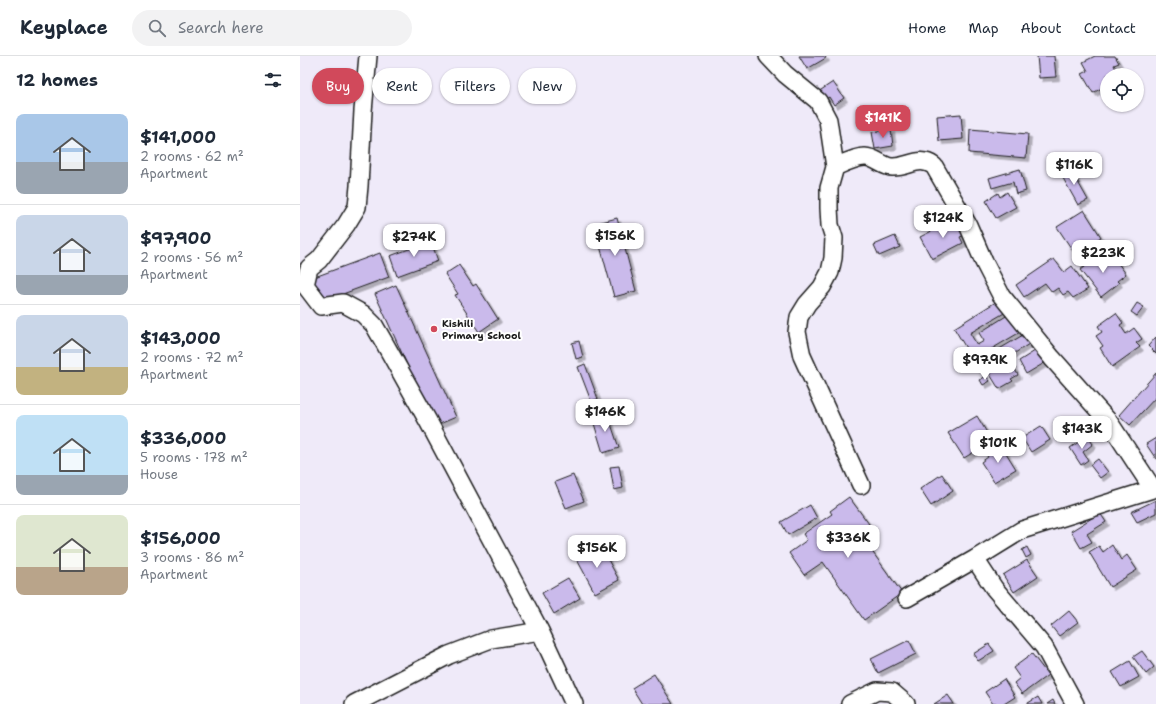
<!DOCTYPE html>
<html lang="en">
<head>
<meta charset="utf-8">
<style>
  :root { --surface:#fff; --page:#f2f2f3; --text:#1f2937; --muted:#747a83; --line:#e0e1e3; --accent:#d1495b }
  body { margin:0; font-family:"Shantell Sans",sans-serif; background:var(--page); color:var(--text); height:100vh; display:flex; flex-direction:column; font-size:15px; white-space:nowrap }
  * { box-sizing:border-box; margin:0 }
  p { font-size:13px; color:var(--muted) }
  .icon { flex:none; width:22px; height:22px; fill:none; stroke:currentColor; stroke-width:2; stroke-linecap:round; stroke-linejoin:round }
  .map { position:relative; flex:1; overflow:hidden }
  .drawer { display:flex; flex-direction:column; background:var(--surface); width:300px }
  .drawer>* { flex:none }
  .top-card { position:absolute; left:12px; top:12px; width:380px; height:36px; display:flex; gap:8px }
  .controls { position:absolute; left:800px; top:12px; display:grid; gap:8px }
  .controls a { display:grid; place-items:center; width:44px; height:44px; border-radius:50%; background:var(--surface); box-shadow:0 1px 3px #0004; font-size:20px }
  .price { position:absolute; translate:-50% -34px; padding:0 9px; border-radius:8px; background:#fff; color:#222; font-size:13px; line-height:26px; filter:drop-shadow(0 1px 2px #0008) }
  .price::after { content:''; position:absolute; left:50%; top:24px; width:12px; height:9px; margin-left:-6px; background:inherit; clip-path:polygon(0 0,100% 0,50% 100%) }
  .price.selected { background:var(--accent); color:#fff }
  ul { padding:0; list-style:none }
  li { display:flex; align-items:center; gap:12px; height:100px; padding:0 16px }
  li+li { border-top:1px solid var(--line) }
  li span { display:grid; place-items:center; flex:none; width:112px; height:80px; border-radius:8px; color:#555 }
  li>.icon { margin-inline-start:auto }
  span .icon { width:48px; height:48px; fill:#fffc; stroke-width:1 }
  li b { font-size:17px }
  h2 { display:flex; justify-content:space-between; align-items:center; height:48px; padding:0 16px; font-size:17px }
  .pill { padding:0 14px; border-radius:18px; background:var(--surface); box-shadow:0 1px 3px #0004; font-size:14px; line-height:36px }
  .pill.selected { background:var(--accent); color:#fff }
  header { display:flex; align-items:center; gap:24px; box-sizing:border-box; height:56px; padding:0 20px; background:var(--surface); border-bottom:1px solid var(--line) }
  header strong { font-size:19px }
  nav { display:flex; gap:22px; margin-inline-start:auto; font-size:14px }
  .search { width:280px; height:36px; background:var(--page); display:flex; align-items:center; gap:10px; box-sizing:border-box; padding:0 14px; border-radius:22px; color:var(--muted); font-size:15px }
  main { display:flex; flex:1; min-height:0 }
  .map>svg:first-child { display:block }
  .building { fill:#cabaeb; stroke:#1c1c1c; filter:url(#shadow) }
  .lines { fill:none; stroke-linecap:round; stroke-linejoin:round }
  .minor-casing { stroke:#1c1c1c; stroke-width:20 }
  .minor { stroke:#fff; stroke-width:17 }
  .poi-dot { fill:#d1495b; stroke:#fff; stroke-width:1.5 }
  .labels { text-anchor:middle; stroke-width:4; stroke-linejoin:round; paint-order:stroke }
  .poi-label { font-size:10px; font-weight:bold; fill:#1c1c1c; stroke:#fff; text-anchor:start }
</style>
</head>
<body>
<header>
<strong>Keyplace</strong>
<div class="search"><svg class="icon" aria-label="search" viewBox="0 0 24 24"><circle cx="10" cy="10" r="6"/><path d="M15 15l6 6"/></svg>Search here</div>
<nav><a>Home</a><a>Map</a><a>About</a><a>Contact</a></nav>
</header>
<main>
<section class="drawer">
<h2>12 homes<svg class="icon" aria-label="filters" viewBox="0 0 24 24"><path d="M4 7h16M4 17h16"/><circle cx="9" cy="7" r="2"/><circle cx="15" cy="17" r="2"/></svg></h2>
<ul>
<li><span style="background:linear-gradient(#a9c7e8 60%,#9aa5b1 0)"><svg class="icon" aria-label="home" viewBox="0 0 24 24"><path d="M3 11l9-7 9 7M6 9v11h12V9"/></svg></span><div><b>$141,000</b><p>2 rooms · 62 m²</p><p>Apartment</p></div></li>
<li><span style="background:linear-gradient(#c9d6e8 75%,#9aa5b1 0)"><svg class="icon" aria-label="home" viewBox="0 0 24 24"><path d="M3 11l9-7 9 7M6 9v11h12V9"/></svg></span><div><b>$97,900</b><p>2 rooms · 56 m²</p><p>Apartment</p></div></li>
<li><span style="background:linear-gradient(#c9d6e8 65%,#c2b280 0)"><svg class="icon" aria-label="home" viewBox="0 0 24 24"><path d="M3 11l9-7 9 7M6 9v11h12V9"/></svg></span><div><b>$143,000</b><p>2 rooms · 72 m²</p><p>Apartment</p></div></li>
<li><span style="background:linear-gradient(#bfe0f5 75%,#9aa5b1 0)"><svg class="icon" aria-label="home" viewBox="0 0 24 24"><path d="M3 11l9-7 9 7M6 9v11h12V9"/></svg></span><div><b>$336,000</b><p>5 rooms · 178 m²</p><p>House</p></div></li>
<li><span style="background:linear-gradient(#dfe7d0 65%,#b9a48a 0)"><svg class="icon" aria-label="home" viewBox="0 0 24 24"><path d="M3 11l9-7 9 7M6 9v11h12V9"/></svg></span><div><b>$156,000</b><p>3 rooms · 86 m²</p><p>Apartment</p></div></li>
</ul>
</section>
<div class="map">
<svg width="856" height="648" viewBox="0 0 856 648">
  <defs>
    <filter id="shadow"><feDropShadow dx="3.5" dy="3.5" stdDeviation="0" flood-color="#0004"/></filter>
  </defs>
  <rect width="100%" height="100%" fill="#efeaf9"/>
  <filter id="ink" filterUnits="userSpaceOnUse"><feTurbulence type="fractalNoise" baseFrequency=".025" numOctaves="2"/><feDisplacementMap in="SourceGraphic" scale="8" xChannelSelector="R" yChannelSelector="G"/><feConvolveMatrix kernelMatrix="1 2 1 2 8 2 1 2 1" color-interpolation-filters="sRGB"/></filter>
  <g filter="url(#ink)">
    <!-- building -->
    <path class="building" d="M 499,0 L 525,0 L 526,2 L 507,13 Z
      M 737,0 L 754,0 L 756,21 L 739,22 Z
      M 795,0 L 815,0 L 819,7 L 814,9 L 816,13 L 820,11 L 824,19 L 807,19 L 807,29 L 793,37 L 782,18 L 788,15 L 783,6 Z
      M 533,26 L 544,42 L 534,49 L 529,41 L 524,44 L 518,36 Z
      M 661,58 L 663,83 L 639,85 L 637,60 Z
      M 591,73 L 593,90 L 575,93 L 572,76 Z
      M 670,73 L 728,78 L 726,102 L 669,97 Z
      M 769,110 L 788,144 L 778,149 L 759,115 Z
      M 720,113 L 726,135 L 716,138 L 713,126 L 692,132 L 689,122 Z
      M 707,136 L 716,151 L 696,162 L 686,145 L 698,137 L 700,141 Z
      M 784,154 L 801,181 L 775,198 L 757,171 Z
      M 317,162 L 336,235 L 314,241 L 294,168 Z
      M 657,162 L 665,179 L 660,181 L 663,187 L 632,203 L 620,181 Z
      M 595,180 L 600,191 L 579,200 L 574,189 Z
      M 131,185 L 138,205 L 97,220 L 90,200 Z
      M 80,197 L 89,221 L 21,246 L 12,222 Z
      M 812,199 L 826,218 L 817,225 L 819,227 L 801,241 L 780,214 L 798,200 L 802,206 Z
      M 754,203 L 764,216 L 772,210 L 788,233 L 773,242 L 768,236 L 763,239 L 758,232 L 752,236 L 745,227 L 724,241 L 716,229 Z
      M 159,209 L 173,230 L 176,228 L 198,263 L 179,276 L 155,239 L 158,238 L 145,218 Z
      M 96,229 L 156,361 L 135,370 L 75,238 Z
      M 699,244 L 706,256 L 670,277 L 677,289 L 684,285 L 679,277 L 711,257 L 722,275 L 673,304 L 654,272 Z
      M 837,247 L 844,251 L 837,260 L 831,256 Z
      M 816,257 L 823,267 L 820,269 L 826,278 L 834,272 L 842,283 L 836,287 L 840,291 L 812,311 L 800,292 L 803,290 L 796,280 L 802,276 L 798,270 Z
      M 723,279 L 729,288 L 704,304 L 708,310 L 712,308 L 718,319 L 711,323 L 713,325 L 699,333 L 681,304 Z
      M 856,281 L 856,298 L 848,290 Z
      M 279,285 L 283,301 L 276,303 L 272,287 Z
      M 738,293 L 746,306 L 726,318 L 719,305 Z
      M 285,308 L 298,343 L 291,345 L 278,311 Z
      M 856,317 L 856,341 L 830,369 L 819,359 Z
      M 686,320 L 690,325 L 683,329 L 680,324 Z
      M 307,356 L 319,392 L 303,397 L 292,361 Z
      M 677,360 L 692,385 L 664,402 L 648,377 Z
      M 741,370 L 750,384 L 731,396 L 722,382 Z
      M 787,380 L 793,388 L 783,396 L 788,404 L 781,409 L 770,392 Z
      M 856,382 L 856,403 L 846,388 Z
      M 693,390 L 697,397 L 703,392 L 716,413 L 694,426 L 681,406 L 688,401 L 684,395 Z
      M 798,403 L 808,416 L 800,422 L 790,409 Z
      M 319,410 L 323,432 L 314,434 L 310,411 Z
      M 642,418 L 653,435 L 631,450 L 620,433 Z
      M 273,419 L 284,445 L 266,452 L 255,426 Z
      M 549,441 L 569,468 L 558,476 L 602,537 L 564,564 L 523,506 L 504,519 L 489,497 L 507,484 L 503,478 L 532,458 L 530,455 Z
      M 856,444 L 856,457 L 837,466 L 831,456 Z
      M 510,449 L 517,462 L 488,479 L 481,466 Z
      M 800,457 L 806,466 L 787,478 L 792,486 L 781,492 L 771,475 Z
      M 300,489 L 319,524 L 295,537 L 275,500 L 291,492 L 291,494 Z
      M 812,489 L 821,504 L 827,499 L 837,514 L 810,531 L 789,496 L 799,490 L 803,496 Z
      M 727,491 L 731,499 L 726,502 L 722,494 Z
      M 727,504 L 738,520 L 714,536 L 703,519 Z
      M 268,522 L 280,542 L 254,558 L 242,537 Z
      M 769,555 L 778,566 L 759,580 L 751,570 Z
      M 609,584 L 616,598 L 578,617 L 571,603 Z
      M 689,588 L 694,595 L 678,605 L 673,598 Z
      M 842,595 L 854,611 L 846,618 L 833,601 Z
      M 732,598 L 748,619 L 722,638 L 714,627 L 720,622 L 713,612 Z
      M 830,605 L 839,621 L 821,631 L 812,616 Z
      M 354,618 L 373,648 L 342,648 L 332,632 Z
      M 704,623 L 715,641 L 704,648 L 693,648 L 685,636 Z
      M 648,639 L 654,648 L 634,648 Z
      M 738,641 L 742,648 L 728,648 L 728,647 Z
      M 753,644 L 755,648 L 747,648 Z"/>
    <g class="lines">
      <!-- minor casing -->
      <g class="minor-casing">
        <path id="minor" d="M 68,0 L 63,55 L 59,130 L 57,151 L 46,169 L 19,204 L 9,212 L 5,229 L 21,250 L 43,247 L 63,258 L 74,269 L 85,288 L 128,365 L 240,575 L 274,648
          M 468,0 L 485,18 L 518,45 L 528,64 L 535,111 L 529,132 L 529,152 L 530,169 L 534,182 L 533,202 L 530,216 L 522,231 L 507,248 L 499,261 L 497,276 L 502,300 L 561,429
          M 535,111 C 544,107 556,101 565,101 C 575,101 583,111 592,111 C 608,112 619,99 634,110 L 668,169 L 684,206 L 701,239 L 752,302 L 809,366 L 853,433
          M 675,503 L 694,532 L 744,591 L 775,648
          M 607,542 L 675,503 L 722,474 L 856,432
          M 54,648 L 149,599 L 191,583 L 240,575
          M 550,648 L 577,635 L 592,636 L 606,648"/>
      </g>
      <!-- minor -->
      <use href="#minor" class="minor"/>
    </g>
  </g>
  <!-- markers -->
  <circle class="poi-dot" cx="134" cy="273" r="4"/>
  <g class="labels">
    <!-- poi labels -->
    <g class="poi-label">
      <text x="142" y="271">Kishili<tspan x="142" dy="12">Primary School</tspan></text>
    </g>
  </g>
</svg>
<div class="controls">
<a><svg class="icon" aria-label="locate" viewBox="0 0 24 24"><circle cx="12" cy="12" r="6"/><path d="M12 2v4M12 18v4M2 12h4M18 12h4"/></svg></a>
</div>
<b class="price selected" style="left:583px;top:83px">$141K</b>
<b class="price" style="left:774px;top:130px">$116K</b>
<b class="price" style="left:643px;top:183px">$124K</b>
<b class="price" style="left:315px;top:201px">$156K</b>
<b class="price" style="left:114px;top:202px">$274K</b>
<b class="price" style="left:803px;top:218px">$223K</b>
<b class="price" style="left:685px;top:325px">$97.9K</b>
<b class="price" style="left:305px;top:377px">$146K</b>
<b class="price" style="left:782px;top:394px">$143K</b>
<b class="price" style="left:698px;top:408px">$101K</b>
<b class="price" style="left:548px;top:503px">$336K</b>
<b class="price" style="left:297px;top:513px">$156K</b>
<div class="top-card">
<a class="pill selected">Buy</a>
<a class="pill">Rent</a>
<a class="pill">Filters</a>
<a class="pill">New</a>
</div>
</div>
</main>
</body>
</html>
